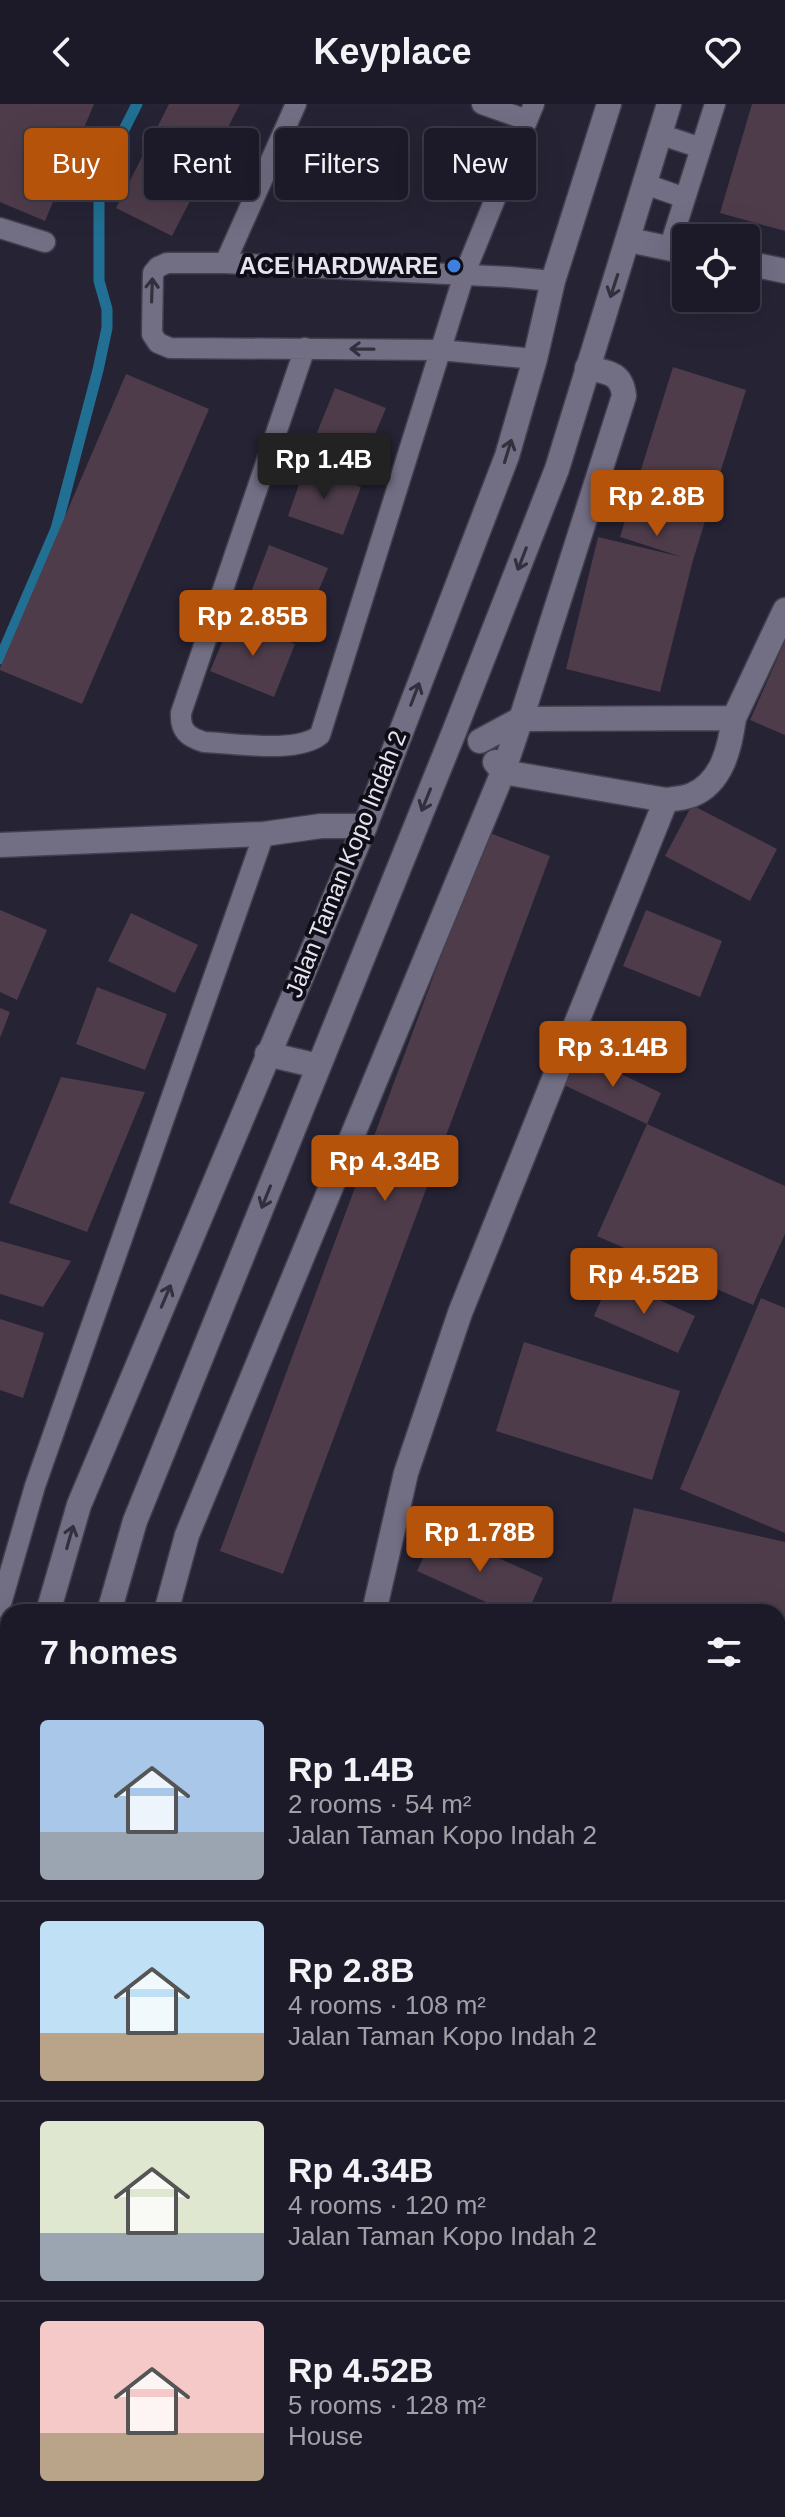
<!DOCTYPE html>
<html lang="en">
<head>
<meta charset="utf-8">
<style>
  :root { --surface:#1c1a28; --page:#292734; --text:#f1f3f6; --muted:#a0a1a8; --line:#3a3845; --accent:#b45309 }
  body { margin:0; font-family:Helvetica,sans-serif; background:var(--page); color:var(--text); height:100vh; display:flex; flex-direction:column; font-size:30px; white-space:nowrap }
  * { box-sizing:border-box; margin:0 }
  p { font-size:26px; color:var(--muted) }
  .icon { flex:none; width:44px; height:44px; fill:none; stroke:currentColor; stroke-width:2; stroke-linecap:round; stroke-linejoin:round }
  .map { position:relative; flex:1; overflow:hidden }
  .sheet { position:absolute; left:0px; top:1500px; width:786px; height:914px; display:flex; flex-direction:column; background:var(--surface); border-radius:24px 24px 0 0; box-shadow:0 8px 32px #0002,0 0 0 2px var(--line) }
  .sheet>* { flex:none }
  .top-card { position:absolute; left:24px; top:24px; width:738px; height:72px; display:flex; gap:16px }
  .tools { position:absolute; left:672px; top:120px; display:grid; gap:16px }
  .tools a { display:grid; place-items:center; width:88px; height:88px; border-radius:8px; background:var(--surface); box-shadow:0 8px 32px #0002,0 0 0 2px var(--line); font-size:40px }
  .price { position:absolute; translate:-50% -68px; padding:0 18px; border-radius:8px; background:var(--accent); color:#fff; font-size:26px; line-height:52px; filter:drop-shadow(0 2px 4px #0008) }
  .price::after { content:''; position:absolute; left:50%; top:48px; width:24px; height:18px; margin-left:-12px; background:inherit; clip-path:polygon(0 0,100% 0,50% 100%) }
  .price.on { background:#222; color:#fff }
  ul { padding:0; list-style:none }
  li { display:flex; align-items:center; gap:24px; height:200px; padding:0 40px }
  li+li { border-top:2px solid var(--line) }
  li span { display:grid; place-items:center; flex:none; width:224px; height:160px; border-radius:8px; color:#555 }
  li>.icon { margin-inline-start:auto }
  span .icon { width:96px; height:96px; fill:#fffc; stroke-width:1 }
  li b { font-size:34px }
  h2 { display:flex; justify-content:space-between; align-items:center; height:96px; padding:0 40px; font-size:34px }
  .chip { padding:0 28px; border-radius:8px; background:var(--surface); box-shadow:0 8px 32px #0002,0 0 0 2px var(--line); font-size:28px; line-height:72px }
  .chip.on { background:var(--accent); color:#fff }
  header { display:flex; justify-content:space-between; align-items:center; height:104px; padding:0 40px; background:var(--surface); font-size:36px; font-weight:700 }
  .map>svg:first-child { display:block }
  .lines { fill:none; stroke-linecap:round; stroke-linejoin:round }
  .stream { stroke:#217094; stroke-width:11 }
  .building { fill:#4e3c4a }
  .lane-casing { stroke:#42404f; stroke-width:23 }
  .street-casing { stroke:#42404f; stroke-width:27 }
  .secondary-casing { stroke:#42404f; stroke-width:27 }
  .lane { stroke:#726f85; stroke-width:20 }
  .street { stroke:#726f85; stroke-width:24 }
  .secondary { stroke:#726f85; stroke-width:24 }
  .oneway { stroke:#32303d }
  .shop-dot { fill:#3f7fe0; stroke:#0f0e16; stroke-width:3 }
  .labels { text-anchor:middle; stroke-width:8; stroke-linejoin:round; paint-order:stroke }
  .poi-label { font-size:24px; font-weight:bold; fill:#e4e3ef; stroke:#0f0e16; text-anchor:end }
  .street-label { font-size:24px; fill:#e4e3ef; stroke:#0f0e16 }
</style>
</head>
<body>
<header><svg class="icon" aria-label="back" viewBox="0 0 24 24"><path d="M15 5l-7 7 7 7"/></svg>Keyplace<svg class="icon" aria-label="heart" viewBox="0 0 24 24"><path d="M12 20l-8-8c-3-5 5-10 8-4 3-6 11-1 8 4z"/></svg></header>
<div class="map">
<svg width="785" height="2413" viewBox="0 0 785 2413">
  <rect width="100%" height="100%" fill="#262335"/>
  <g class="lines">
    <!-- stream -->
    <path class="stream" d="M 0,555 L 56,425 L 98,266 L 107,224 L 107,205 L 99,177 L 99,75 L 137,0"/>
  </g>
  <!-- building -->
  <path class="building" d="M 0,0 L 94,0 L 45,117 L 0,98 Z
    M 169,0 L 240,0 L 172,132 L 116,104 Z
    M 752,0 L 785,0 L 785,127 L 720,109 Z
    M 673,263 L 746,286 L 693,456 L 660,588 L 566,565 L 598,433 L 682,453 L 620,433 Z
    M 126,270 L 209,305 L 82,600 L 0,566 L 0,564 Z
    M 335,284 L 386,304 L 362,361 L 312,341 Z
    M 305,363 L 361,383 L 343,431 L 288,412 Z
    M 269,441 L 328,464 L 308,512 L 250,491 Z
    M 232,515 L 295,540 L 274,593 L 210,567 Z
    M 785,537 L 785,631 L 750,616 Z
    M 692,701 L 777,745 L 750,797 L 665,752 Z
    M 487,728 L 550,752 L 283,1470 L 220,1447 Z
    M 0,806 L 47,826 L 17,896 L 0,888 Z
    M 646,806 L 722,837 L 700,893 L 623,862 Z
    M 131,809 L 198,841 L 175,889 L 108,857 Z
    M 97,883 L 167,910 L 145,966 L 76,940 Z
    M 0,904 L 10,908 L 0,934 Z
    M 579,950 L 661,989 L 647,1020 L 564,981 Z
    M 61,973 L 145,988 L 87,1128 L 9,1099 Z
    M 647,1020 L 785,1082 L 785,1130 L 753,1201 L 597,1132 Z
    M 0,1137 L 71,1157 L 43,1203 L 0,1190 Z
    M 611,1174 L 695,1212 L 678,1249 L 594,1212 Z
    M 761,1194 L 785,1204 L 785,1429 L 680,1385 Z
    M 0,1215 L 44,1229 L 23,1294 L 0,1286 Z
    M 524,1238 L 680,1287 L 652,1376 L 496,1327 Z
    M 634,1404 L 785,1438 L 785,1637 L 779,1662 L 778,1508 L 609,1508 Z
    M 436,1426 L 543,1474 L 528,1508 L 508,1508 L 417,1467 Z
    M 778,1722 L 785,1724 L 785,1840 L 778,1839 Z
    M 778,1853 L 785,1855 L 785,1943 L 778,1941 Z
    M 778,1943 L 785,1945 L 785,2032 L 778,2030 Z
    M 778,2036 L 785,2038 L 785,2056 L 779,2078 Z
    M 7,2094 L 8,2094 L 8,2259 L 0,2256 L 0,2119 Z
    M 784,2171 L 785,2413 L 730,2413 L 731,2406 L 778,2406 L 778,2197 Z
    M 0,2269 L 8,2272 L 8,2343 L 0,2340 Z
    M 0,2368 L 8,2371 L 8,2406 L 43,2406 L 40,2413 L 0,2413 Z
    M 67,2406 L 79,2406 L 100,2413 L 65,2413 Z
    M 288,2406 L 353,2406 L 351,2413 L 312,2413 Z
    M 444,2406 L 482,2406 L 481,2413 L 459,2413 L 443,2409 Z
    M 492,2406 L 563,2406 L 561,2413 L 490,2413 Z
    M 570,2406 L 602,2406 L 624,2412 L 568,2413 Z
    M 650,2406 L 705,2406 L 703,2413 L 672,2413 Z"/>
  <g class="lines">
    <!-- lane casing -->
    <g class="lane-casing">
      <path id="lane" d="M 482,0 L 527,16
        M 659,30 L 701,44
        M 645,80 L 685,94
        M 0,124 L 45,138
        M 669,145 L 715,0
        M 225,159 L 296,0
        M 305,244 L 181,609 C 180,627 188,633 204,638 C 234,639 297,650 320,631 L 464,171 L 534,0
        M 535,255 L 440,246 L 170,244 L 158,239 L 152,230 L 153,169 L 158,163 L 167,159 L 225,159 L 509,173 L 553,177
        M 0,1503 L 35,1382 L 264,730
        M 778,1689 L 785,1678
        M 421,2413 L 423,2406"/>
    </g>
    <!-- street casing -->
    <g class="street-casing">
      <path id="street" d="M 629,136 L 686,148
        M 746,159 L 785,167
        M 480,637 L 521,615 L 734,614 L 785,506
        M 495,658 L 503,668 L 666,696 C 674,695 685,694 692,691 C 723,678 730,642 734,614
        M 0,741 L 264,730 L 321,722 L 365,722
        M 166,1508 L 187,1431 L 503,668 L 521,615 L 624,292 C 622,269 608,268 587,264
        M 374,1508 L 406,1369 L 460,1209 L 666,696
        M 0,1934 L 8,1936
        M 0,1991 L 8,1993
        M 0,2100 L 8,2071"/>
    </g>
    <!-- secondary casing -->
    <g class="secondary-casing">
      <path id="secondary" d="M 267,950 L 318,962
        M 48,1508 L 79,1401 L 365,722 L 507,352 L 535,255 L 553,177 L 609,0
        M 109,1508 L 135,1417 L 454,628 L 557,365 L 669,0
        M 0,1670 L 8,1643
        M 0,1897 L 8,1869"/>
    </g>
    <!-- lane -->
    <use href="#lane" class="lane"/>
    <!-- street -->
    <use href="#street" class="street"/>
    <!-- secondary -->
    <use href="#secondary" class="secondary"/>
  </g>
  <!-- one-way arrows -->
  <defs><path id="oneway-shaft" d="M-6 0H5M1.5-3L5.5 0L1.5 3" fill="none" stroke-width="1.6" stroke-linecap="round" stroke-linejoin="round" transform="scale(2)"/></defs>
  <g class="oneway">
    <use href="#oneway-shaft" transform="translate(614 182) rotate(108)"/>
    <use href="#oneway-shaft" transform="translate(152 186) rotate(-88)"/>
    <use href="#oneway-shaft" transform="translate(362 245) rotate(-179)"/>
    <use href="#oneway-shaft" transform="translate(508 347) rotate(-73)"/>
    <use href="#oneway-shaft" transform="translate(522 455) rotate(111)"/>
    <use href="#oneway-shaft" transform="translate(415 590) rotate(-69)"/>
    <use href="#oneway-shaft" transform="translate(426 696) rotate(112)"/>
    <use href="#oneway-shaft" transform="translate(266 1093) rotate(112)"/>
    <use href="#oneway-shaft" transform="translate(166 1192) rotate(-67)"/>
    <use href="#oneway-shaft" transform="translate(70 1433) rotate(-74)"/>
  </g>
  <!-- markers -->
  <circle class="shop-dot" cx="454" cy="162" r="8"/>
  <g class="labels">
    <!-- poi labels -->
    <g class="poi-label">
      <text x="438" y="170">ACE HARDWARE</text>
    </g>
    <!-- street labels -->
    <g class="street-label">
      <text transform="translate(346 760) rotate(-68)" y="8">Jalan Taman Kopo Indah 2</text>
    </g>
  </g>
</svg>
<div class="tools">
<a><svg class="icon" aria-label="locate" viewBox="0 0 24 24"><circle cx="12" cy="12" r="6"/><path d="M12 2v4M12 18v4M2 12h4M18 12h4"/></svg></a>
</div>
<b class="price on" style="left:324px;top:397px">Rp 1.4B</b>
<b class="price" style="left:657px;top:434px">Rp 2.8B</b>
<b class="price" style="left:253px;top:554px">Rp 2.85B</b>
<b class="price" style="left:613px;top:985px">Rp 3.14B</b>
<b class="price" style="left:385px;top:1099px">Rp 4.34B</b>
<b class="price" style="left:644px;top:1212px">Rp 4.52B</b>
<b class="price" style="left:480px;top:1470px">Rp 1.78B</b>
<div class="top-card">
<a class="chip on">Buy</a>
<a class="chip">Rent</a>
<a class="chip">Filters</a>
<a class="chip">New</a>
</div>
<section class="sheet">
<h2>7 homes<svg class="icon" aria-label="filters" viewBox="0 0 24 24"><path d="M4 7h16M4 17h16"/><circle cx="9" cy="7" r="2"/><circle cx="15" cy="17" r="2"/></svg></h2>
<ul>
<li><span style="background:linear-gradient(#a9c7e8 70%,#9aa5b1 0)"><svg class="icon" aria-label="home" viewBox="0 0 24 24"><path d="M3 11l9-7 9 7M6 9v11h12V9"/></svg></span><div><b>Rp 1.4B</b><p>2 rooms · 54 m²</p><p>Jalan Taman Kopo Indah 2</p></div></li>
<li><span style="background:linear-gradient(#bfe0f5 70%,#b9a48a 0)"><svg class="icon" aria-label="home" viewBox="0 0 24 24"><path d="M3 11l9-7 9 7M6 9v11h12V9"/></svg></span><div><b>Rp 2.8B</b><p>4 rooms · 108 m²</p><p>Jalan Taman Kopo Indah 2</p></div></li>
<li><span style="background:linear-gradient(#dfe7d0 70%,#9aa5b1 0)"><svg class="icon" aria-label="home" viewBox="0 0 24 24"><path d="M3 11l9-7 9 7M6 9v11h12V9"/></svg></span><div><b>Rp 4.34B</b><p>4 rooms · 120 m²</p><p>Jalan Taman Kopo Indah 2</p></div></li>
<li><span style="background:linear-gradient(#f6c9c9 70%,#b9a48a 0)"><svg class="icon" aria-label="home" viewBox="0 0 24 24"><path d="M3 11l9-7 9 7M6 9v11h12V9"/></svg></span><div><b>Rp 4.52B</b><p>5 rooms · 128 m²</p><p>House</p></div></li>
</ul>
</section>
</div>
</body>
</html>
